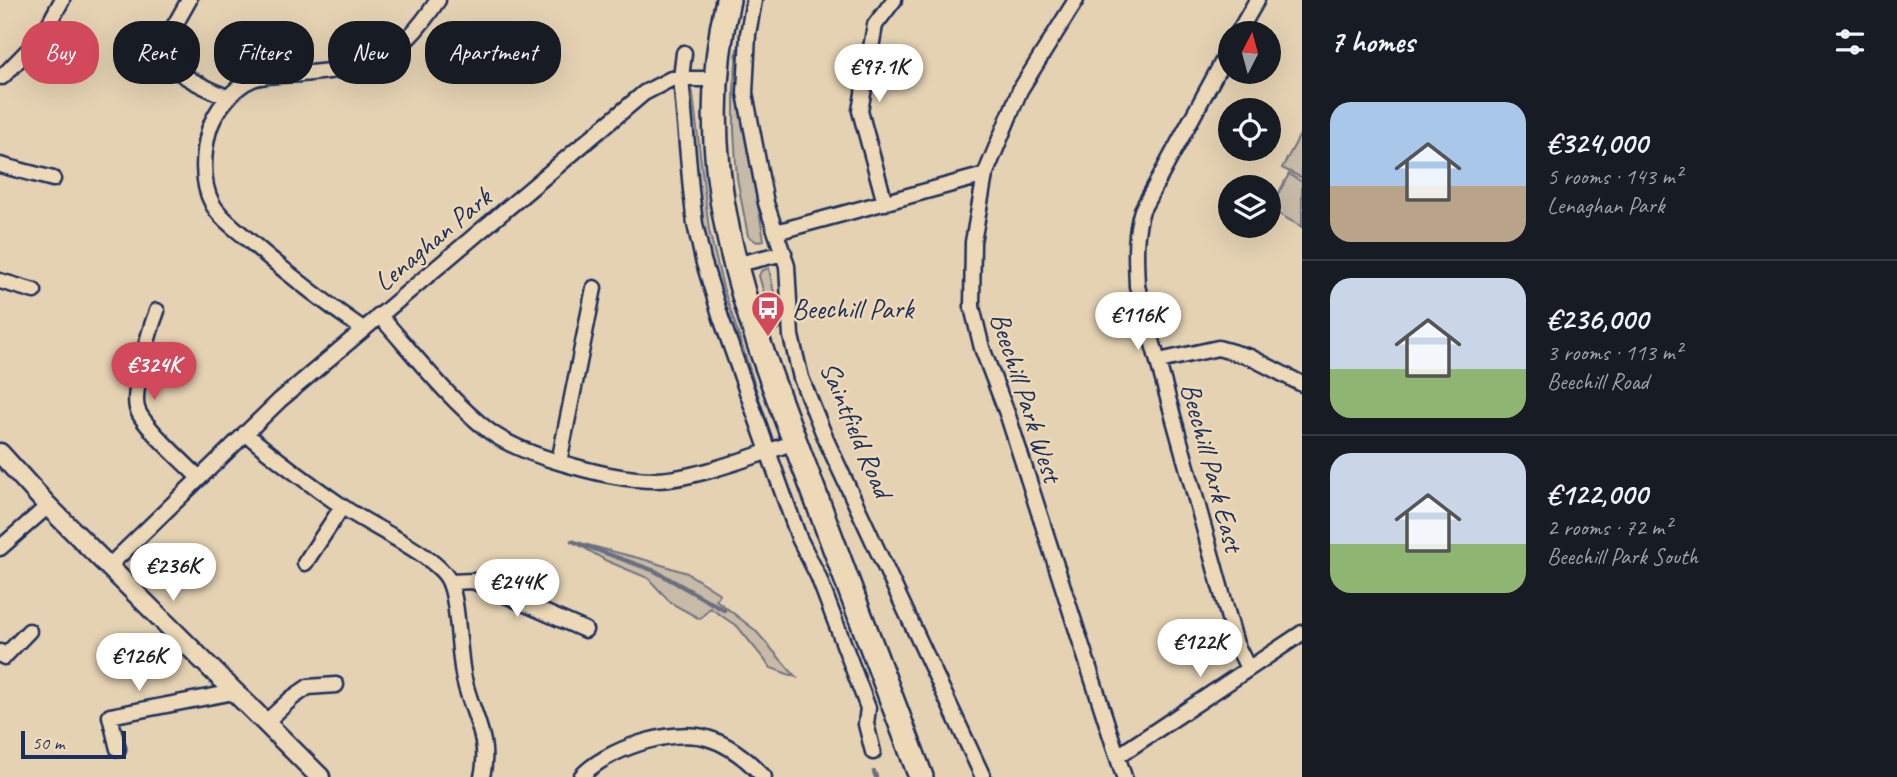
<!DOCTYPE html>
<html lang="en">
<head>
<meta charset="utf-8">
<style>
  :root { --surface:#171b24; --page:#20242c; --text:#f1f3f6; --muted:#9ea1a6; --line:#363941; --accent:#d1495b }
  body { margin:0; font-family:Caveat,sans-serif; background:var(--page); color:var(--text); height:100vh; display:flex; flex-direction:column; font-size:26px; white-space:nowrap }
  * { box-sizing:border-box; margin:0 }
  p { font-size:23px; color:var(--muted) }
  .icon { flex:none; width:38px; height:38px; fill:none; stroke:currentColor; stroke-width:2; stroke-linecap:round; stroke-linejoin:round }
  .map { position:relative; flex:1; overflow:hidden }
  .drawer { display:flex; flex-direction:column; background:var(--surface); width:595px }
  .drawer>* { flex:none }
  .banner { position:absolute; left:21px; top:21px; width:665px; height:63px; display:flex; gap:14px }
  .needle { width:46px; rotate:6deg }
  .controls { position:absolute; left:1218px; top:21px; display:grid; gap:14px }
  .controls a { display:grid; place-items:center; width:63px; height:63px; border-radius:50%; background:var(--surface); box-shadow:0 7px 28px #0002; font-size:35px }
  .scale { position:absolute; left:21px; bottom:18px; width:105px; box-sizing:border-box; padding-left:7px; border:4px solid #1b2f5e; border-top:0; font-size:19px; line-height:24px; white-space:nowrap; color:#1b2f5e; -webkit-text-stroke:5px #edd9b7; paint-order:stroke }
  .price { position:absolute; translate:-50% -60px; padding:0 16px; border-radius:24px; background:#fff; color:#222; font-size:23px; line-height:46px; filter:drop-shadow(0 2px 4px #0008) }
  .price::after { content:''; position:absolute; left:50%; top:42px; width:21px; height:16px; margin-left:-10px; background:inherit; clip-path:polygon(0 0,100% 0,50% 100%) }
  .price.on { background:var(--accent); color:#fff }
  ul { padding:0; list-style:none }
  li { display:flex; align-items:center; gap:21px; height:175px; padding:0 28px }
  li+li { border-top:2px solid var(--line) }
  li span { display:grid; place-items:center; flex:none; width:196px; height:140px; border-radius:21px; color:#555 }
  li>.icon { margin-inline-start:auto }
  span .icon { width:84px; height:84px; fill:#fffc; stroke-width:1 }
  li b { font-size:30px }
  h2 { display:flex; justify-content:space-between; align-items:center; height:84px; padding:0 28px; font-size:30px }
  .tag { padding:0 24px; border-radius:28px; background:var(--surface); box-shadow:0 7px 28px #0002; font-size:24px; line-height:63px }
  .tag.on { background:var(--accent); color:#fff }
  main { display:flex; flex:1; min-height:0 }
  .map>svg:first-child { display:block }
  .green { fill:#c7baa7; stroke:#717482; stroke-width:2 }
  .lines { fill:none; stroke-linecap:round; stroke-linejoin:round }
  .stream { stroke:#6b6f80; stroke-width:4.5 }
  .minor-casing { stroke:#1b2f5e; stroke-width:19 }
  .tertiary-casing { stroke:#1b2f5e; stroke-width:23 }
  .trunk-casing { stroke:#1b2f5e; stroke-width:28 }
  .minor { stroke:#edd9b7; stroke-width:14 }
  .tertiary { stroke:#edd9b7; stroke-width:18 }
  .trunk { stroke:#edd9b7; stroke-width:23 }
  .labels { text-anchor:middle; stroke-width:5; stroke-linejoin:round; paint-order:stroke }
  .street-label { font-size:28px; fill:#1b2f5e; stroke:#edd9b7 }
  .poi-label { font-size:28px; fill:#1b2f5e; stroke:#edd9b7; text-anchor:start }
</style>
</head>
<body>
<main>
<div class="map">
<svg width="1302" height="777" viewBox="0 0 1302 777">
  <rect width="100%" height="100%" fill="#e5d2b3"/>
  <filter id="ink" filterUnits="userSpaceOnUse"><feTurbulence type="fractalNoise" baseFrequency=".0143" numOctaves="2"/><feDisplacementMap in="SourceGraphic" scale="14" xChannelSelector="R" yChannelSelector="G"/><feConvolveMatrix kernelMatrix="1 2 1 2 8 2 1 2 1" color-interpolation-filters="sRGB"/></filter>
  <g filter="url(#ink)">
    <!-- green -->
    <path class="green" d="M 739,48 L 739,95 L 764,240 L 757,242 L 748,236 L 737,178 L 734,130 L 734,89 L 737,49 Z
      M 693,94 L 709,230 L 723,287 L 766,419 L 726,313 L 701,226 L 696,190 L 690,100 Z
      M 1302,131 L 1302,178 L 1282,168 Z
      M 1289,174 L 1302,182 L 1302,227 L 1270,209 Z
      M 769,268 L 781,328 L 775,331 L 759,276 L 761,271 Z
      M 572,541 L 646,560 L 687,573 L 720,594 L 716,600 L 755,630 L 796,677 L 771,668 L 738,627 L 710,608 L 700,619 L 671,603 L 648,578 L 607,561 Z"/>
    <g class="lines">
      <!-- stream -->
      <path class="stream" d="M 572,541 L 655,571 L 724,610
        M 874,772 L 876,777"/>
      <!-- minor casing -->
      <g class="minor-casing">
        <path id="minor" d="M 189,0 L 164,44 C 164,75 206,86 228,98
          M 754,0 L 748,34 L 745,93 L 766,203 L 787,266 L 791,336 L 801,378 L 827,442 L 983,777
          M 1076,0 L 1020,90 L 985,175 L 973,242 L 972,307 L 982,348 L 1008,416 L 1124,777
          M 1238,33 L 1257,0
          M 43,35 L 85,70
          M 1230,48 L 1142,210 C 1134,236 1136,259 1137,286 L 1236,644 L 1248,668
          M 684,53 L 681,78 L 691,190 L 695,224 L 703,260 L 721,318 L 781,488 L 799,538 L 818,576 L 868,708 L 866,724 L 873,752
          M 2,77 L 43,35 L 62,0
          M 0,165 L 53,179
          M 885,203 L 860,111 L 875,25 L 894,0
          M 776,232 L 985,175
          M 734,265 L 784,253
          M 0,281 L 34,291
          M 157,311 C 150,329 132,391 137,408 C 141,425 185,463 199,478
          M 379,315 C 414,354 448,399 489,431 C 511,447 537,456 562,463 C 593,472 624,480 656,480 C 695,479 757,455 795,442
          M 363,329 C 322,301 283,270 245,237 C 234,227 219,217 212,203 C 201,183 203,152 209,130 C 215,111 233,87 253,79 C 267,74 285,75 301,74 C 373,67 396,63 438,0
          M 1159,361 L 1218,348 L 1250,357 L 1302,384
          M 245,433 C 276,459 310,484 343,507 C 368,525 435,555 448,579 C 459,599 458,654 464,679 C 472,715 491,738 482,777
          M 559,462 L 594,288
          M 0,548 L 48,506
          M 305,563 L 342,507
          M 110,565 L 280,400 L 644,93 L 671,79 L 717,79
          M 450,582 L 473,581 L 585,630
          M 0,652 L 4,657 L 29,631
          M 265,723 L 292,698 L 308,687 L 336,685
          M 118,749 L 110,716 L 234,692
          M 1118,756 L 1302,633
          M 581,777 C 604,750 672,727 707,738 C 729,744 749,761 764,777"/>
      </g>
      <!-- tertiary casing -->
      <g class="tertiary-casing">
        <path id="tertiary" d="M 0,453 L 48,506 L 320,777"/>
      </g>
      <!-- trunk casing -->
      <g class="trunk-casing">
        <path id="trunk" d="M 728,0 C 687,175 750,323 811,484 C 847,582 884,679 921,777"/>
      </g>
      <!-- minor -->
      <use href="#minor" class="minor"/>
      <!-- tertiary -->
      <use href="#tertiary" class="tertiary"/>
      <!-- trunk -->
      <use href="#trunk" class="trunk"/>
    </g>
  </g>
  <!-- icons -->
  <defs>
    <g id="bus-pin" transform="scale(1.75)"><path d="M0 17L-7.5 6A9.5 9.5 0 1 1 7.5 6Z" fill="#d1495b" stroke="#edd9b7"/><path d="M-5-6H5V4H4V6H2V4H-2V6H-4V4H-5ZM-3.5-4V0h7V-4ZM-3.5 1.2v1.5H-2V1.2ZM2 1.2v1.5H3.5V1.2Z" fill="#fff"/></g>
  </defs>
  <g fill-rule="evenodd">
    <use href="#bus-pin" x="768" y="308"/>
  </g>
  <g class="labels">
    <!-- street labels -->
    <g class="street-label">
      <text transform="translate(432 239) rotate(-40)" y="10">Lenaghan Park</text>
      <text transform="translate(1027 397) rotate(72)" y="10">Beechill Park West</text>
      <text transform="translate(857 429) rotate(67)" y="10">Saintfield Road</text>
      <text transform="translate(1213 467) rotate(75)" y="10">Beechill Park East</text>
    </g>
    <!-- poi labels -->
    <g class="poi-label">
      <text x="792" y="318">Beechill Park</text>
    </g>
  </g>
</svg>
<div class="controls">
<a><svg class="needle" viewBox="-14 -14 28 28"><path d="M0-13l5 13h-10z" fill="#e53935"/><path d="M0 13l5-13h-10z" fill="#9ea1a6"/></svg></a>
<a><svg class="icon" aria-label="locate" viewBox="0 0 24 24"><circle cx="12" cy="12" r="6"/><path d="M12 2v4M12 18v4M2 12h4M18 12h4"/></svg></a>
<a><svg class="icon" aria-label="layers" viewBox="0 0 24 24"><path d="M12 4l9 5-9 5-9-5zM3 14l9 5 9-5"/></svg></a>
</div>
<div class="scale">50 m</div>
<b class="price" style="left:879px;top:104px">€97.1K</b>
<b class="price" style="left:1138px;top:352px">€116K</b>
<b class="price on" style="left:154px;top:402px">€324K</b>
<b class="price" style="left:173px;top:603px">€236K</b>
<b class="price" style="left:517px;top:619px">€244K</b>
<b class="price" style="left:1200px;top:679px">€122K</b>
<b class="price" style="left:139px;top:693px">€126K</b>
<div class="banner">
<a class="tag on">Buy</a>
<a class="tag">Rent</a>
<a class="tag">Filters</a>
<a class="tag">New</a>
<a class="tag">Apartment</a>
</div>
</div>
<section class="drawer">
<h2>7 homes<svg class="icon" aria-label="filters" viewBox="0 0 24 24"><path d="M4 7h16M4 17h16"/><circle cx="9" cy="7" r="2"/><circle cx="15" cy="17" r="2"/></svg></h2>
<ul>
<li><span style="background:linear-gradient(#a9c7e8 60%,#b9a48a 0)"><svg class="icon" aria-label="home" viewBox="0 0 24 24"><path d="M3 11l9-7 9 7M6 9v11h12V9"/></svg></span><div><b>€324,000</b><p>5 rooms · 143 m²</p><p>Lenaghan Park</p></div></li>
<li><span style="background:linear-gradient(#c9d6e8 65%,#8fb573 0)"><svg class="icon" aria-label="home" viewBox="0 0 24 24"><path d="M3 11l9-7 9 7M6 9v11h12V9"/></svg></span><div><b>€236,000</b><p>3 rooms · 113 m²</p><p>Beechill Road</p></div></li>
<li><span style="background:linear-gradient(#c9d6e8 65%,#8fb573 0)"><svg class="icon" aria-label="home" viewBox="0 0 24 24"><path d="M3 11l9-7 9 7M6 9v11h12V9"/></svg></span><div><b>€122,000</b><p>2 rooms · 72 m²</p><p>Beechill Park South</p></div></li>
</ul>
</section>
</main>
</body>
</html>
